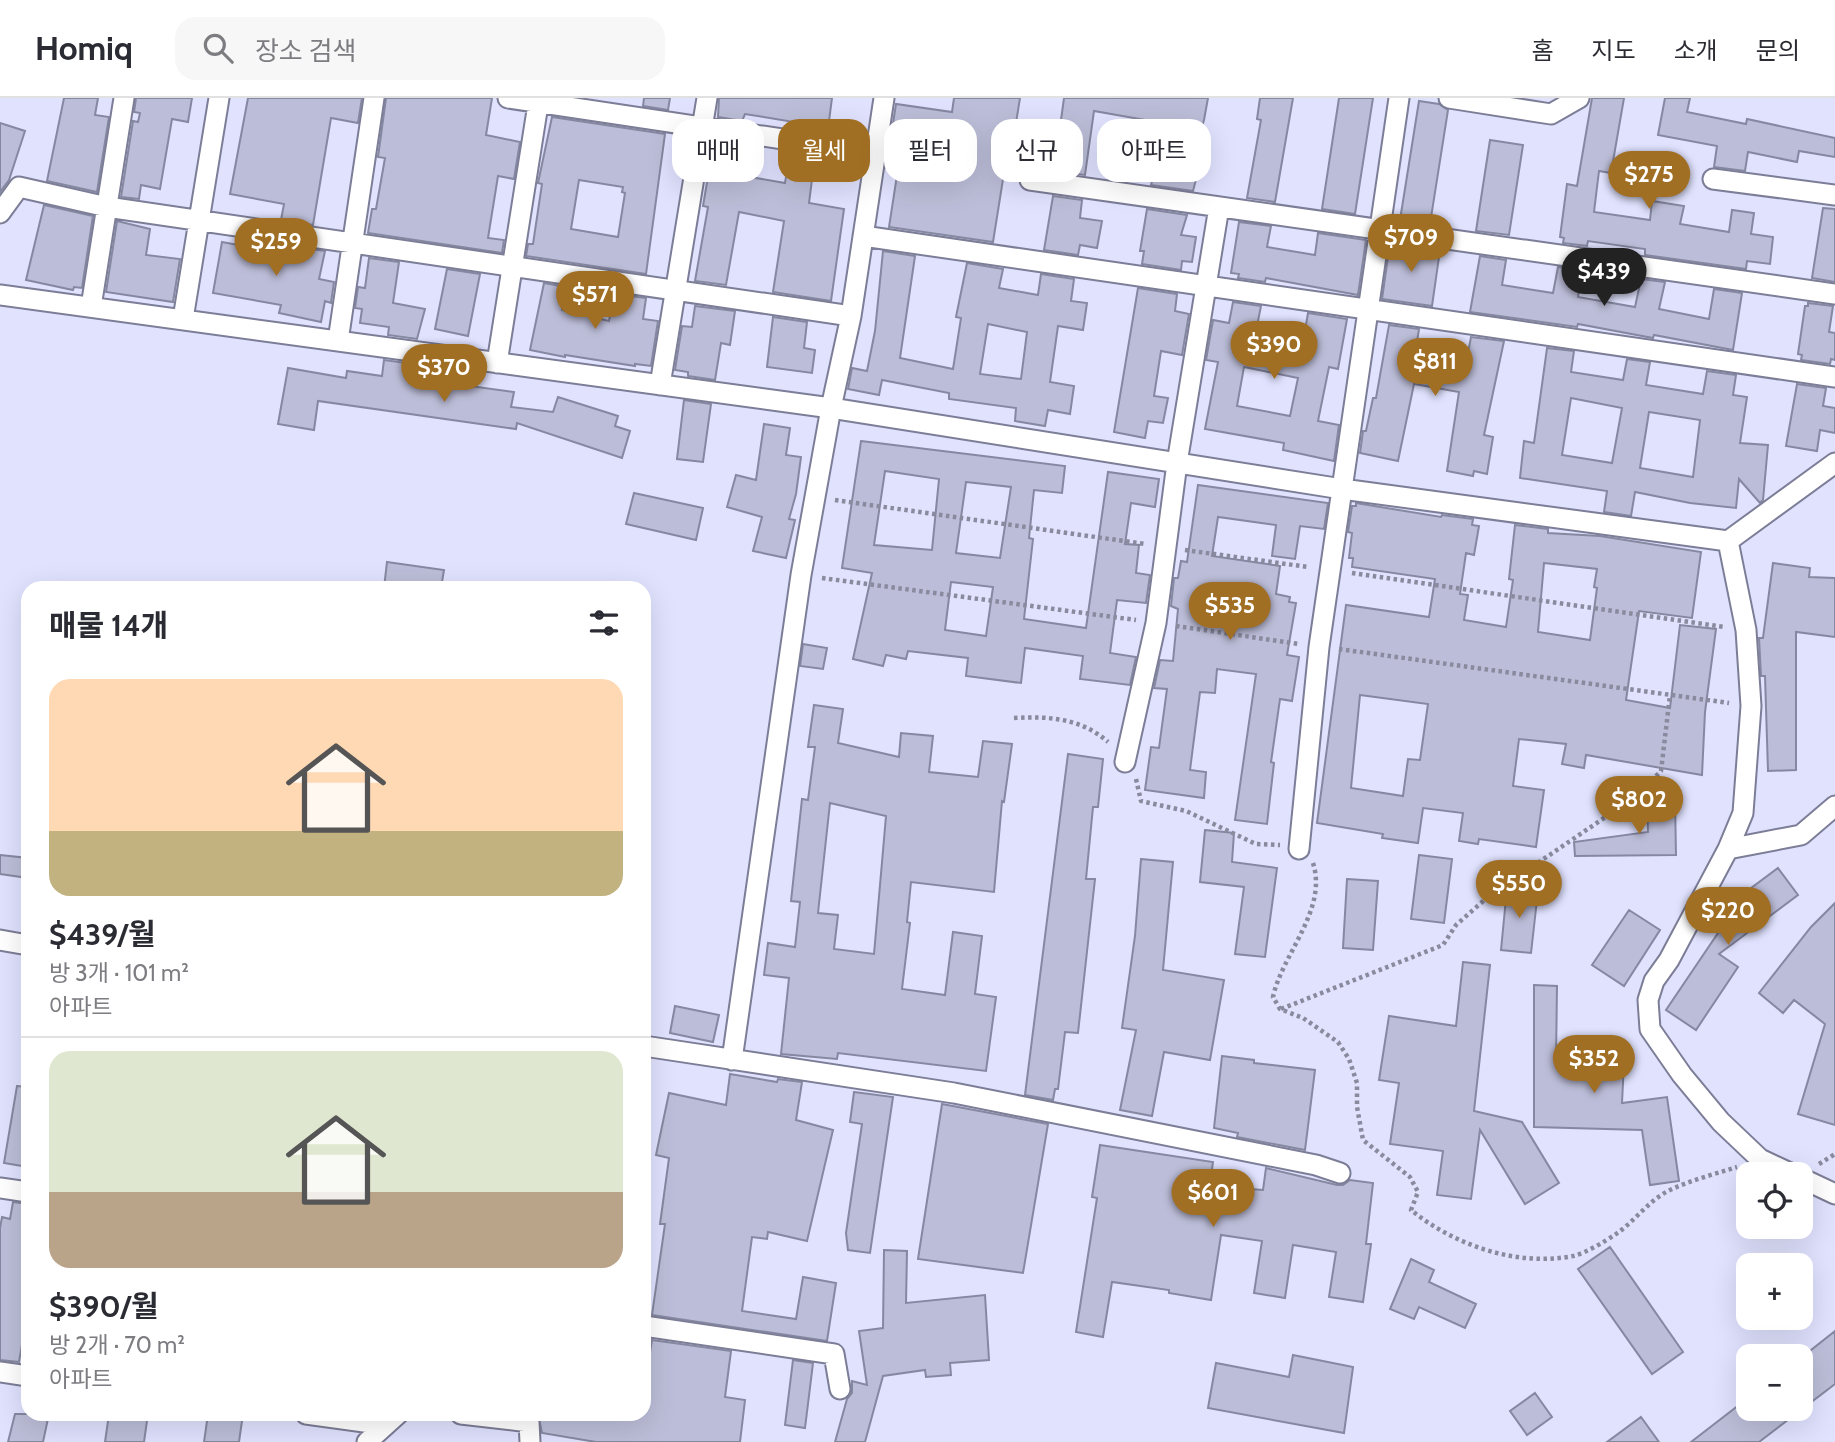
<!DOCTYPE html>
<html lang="ko">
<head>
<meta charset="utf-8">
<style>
  :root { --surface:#fff; --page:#f7f7f7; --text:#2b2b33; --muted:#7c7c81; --line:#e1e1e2; --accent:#a16f24 }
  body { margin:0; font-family:Cabin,"Noto Sans KR",sans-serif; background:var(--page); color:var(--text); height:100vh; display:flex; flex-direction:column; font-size:26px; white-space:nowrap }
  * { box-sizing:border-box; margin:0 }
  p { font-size:23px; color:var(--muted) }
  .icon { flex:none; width:38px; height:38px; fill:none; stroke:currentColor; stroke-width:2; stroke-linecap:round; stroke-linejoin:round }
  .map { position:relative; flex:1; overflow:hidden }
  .sheet { position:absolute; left:21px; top:483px; width:630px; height:840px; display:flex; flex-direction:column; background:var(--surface); border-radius:21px; box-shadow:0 7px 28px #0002 }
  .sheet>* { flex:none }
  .top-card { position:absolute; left:672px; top:21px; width:665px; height:63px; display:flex; gap:14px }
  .fabs { position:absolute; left:1736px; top:1064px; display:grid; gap:14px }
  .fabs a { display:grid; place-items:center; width:77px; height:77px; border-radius:14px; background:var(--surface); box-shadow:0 7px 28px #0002; font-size:35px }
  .price { position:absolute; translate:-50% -60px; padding:0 16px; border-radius:24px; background:var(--accent); color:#fff; font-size:23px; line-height:46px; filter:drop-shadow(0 2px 4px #0008) }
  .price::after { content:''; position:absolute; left:50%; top:42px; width:21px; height:16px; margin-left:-10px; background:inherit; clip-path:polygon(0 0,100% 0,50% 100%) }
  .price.active { background:#222; color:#fff }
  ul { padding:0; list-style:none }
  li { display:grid; align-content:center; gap:14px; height:371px; padding:0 28px }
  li+li { border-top:2px solid var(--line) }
  li span { display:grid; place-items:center; height:217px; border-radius:21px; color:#555 }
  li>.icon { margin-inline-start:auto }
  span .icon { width:126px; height:126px; fill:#fffc; stroke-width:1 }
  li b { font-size:30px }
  h2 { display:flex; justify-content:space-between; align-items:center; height:84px; padding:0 28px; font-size:30px }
  .tag { padding:0 24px; border-radius:21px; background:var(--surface); box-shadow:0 7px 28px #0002; font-size:24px; line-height:63px }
  .tag.active { background:var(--accent); color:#fff }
  header { display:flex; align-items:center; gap:42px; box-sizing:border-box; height:98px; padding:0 35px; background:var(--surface); border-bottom:2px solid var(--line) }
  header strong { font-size:33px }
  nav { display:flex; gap:38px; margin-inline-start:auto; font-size:24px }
  .search { width:490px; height:63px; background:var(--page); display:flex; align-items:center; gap:18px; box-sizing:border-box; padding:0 24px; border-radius:21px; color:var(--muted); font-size:26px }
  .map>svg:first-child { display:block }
  .building { fill:#bcbdd8; stroke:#8688a1; stroke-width:2; fill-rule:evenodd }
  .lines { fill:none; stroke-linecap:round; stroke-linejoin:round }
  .street-casing { stroke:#7c7d96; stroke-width:23 }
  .path { stroke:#898a9e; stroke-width:4.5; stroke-dasharray:3.5 3.5; stroke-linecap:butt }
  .street { stroke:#fff; stroke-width:19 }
</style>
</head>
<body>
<header>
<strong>Homiq</strong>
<div class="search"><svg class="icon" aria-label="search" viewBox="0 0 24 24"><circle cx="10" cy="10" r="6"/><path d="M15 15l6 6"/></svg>장소 검색</div>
<nav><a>홈</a><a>지도</a><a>소개</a><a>문의</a></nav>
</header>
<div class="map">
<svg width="1835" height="1344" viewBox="0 0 1835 1344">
  <rect width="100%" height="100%" fill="#e0e2fe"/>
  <!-- building -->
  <path class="building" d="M 64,0 L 98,0 L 95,17 L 109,19 L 97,94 L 47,83 Z
    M 136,0 L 192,0 L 188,24 L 172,21 L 160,91 L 141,87 L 139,101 L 121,99 L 133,23 L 138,24 L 140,15 L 134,14 Z
    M 248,0 L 362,0 L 358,25 L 331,20 L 313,127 L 281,122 L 284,106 L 230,96 Z
    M 386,0 L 492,0 L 486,37 L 520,44 L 514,81 L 498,78 L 488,140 L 504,142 L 502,155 L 368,135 L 372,111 L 376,111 L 385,60 L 378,59 Z
    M 644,0 L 670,0 L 668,12 L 643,8 Z
    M 719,0 L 832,0 L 829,23 L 845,25 L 843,38 L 793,30 L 794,24 L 745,16 L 742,23 L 718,19 Z
    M 954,0 L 1020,0 L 1008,75 L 1004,75 L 993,144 L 889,129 L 898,71 L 886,70 L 896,6 L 952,14 Z
    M 1064,0 L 1208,0 L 1204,22 L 1189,72 L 1198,74 L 1193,93 L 1151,87 L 1168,26 L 1094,13 L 1085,77 L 1054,73 Z
    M 1260,0 L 1293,0 L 1275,104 L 1247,100 L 1261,22 L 1257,21 Z
    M 1339,0 L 1373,0 L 1355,116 L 1322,111 Z
    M 1592,0 L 1624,0 L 1611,75 L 1599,73 L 1594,114 L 1650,122 L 1652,103 L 1684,108 L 1680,126 L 1729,134 L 1732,112 L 1754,115 L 1751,136 L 1773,139 L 1770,166 L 1747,163 L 1746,171 L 1645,157 L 1645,151 L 1588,143 L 1587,148 L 1563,145 L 1564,140 L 1560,139 L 1567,86 L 1577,88 Z
    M 1665,0 L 1690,0 L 1687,14 L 1746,26 L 1747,21 L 1835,40 L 1835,59 L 1799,53 L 1797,64 L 1748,54 L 1745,73 L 1714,69 L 1717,48 L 1658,37 Z
    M 1419,3 L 1439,6 L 1448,12 L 1430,126 L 1400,122 Z
    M 552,19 L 665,36 L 646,176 L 526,158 L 528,146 L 533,146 L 542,86 L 538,85 ZM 579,82 L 623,89 L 622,94 L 625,95 L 618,139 L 571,131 Z
    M 0,25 L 25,33 L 9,82 L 0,94 Z
    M 1490,42 L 1523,47 L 1509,137 L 1476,133 Z
    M 714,43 L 738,47 L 733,76 L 785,85 L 790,54 L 815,58 L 809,105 L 844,111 L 831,203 L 773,194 L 784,123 L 739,114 L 726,187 L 695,183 L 708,109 L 703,108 Z
    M 1053,98 L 1082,102 L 1080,120 L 1102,123 L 1097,150 L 1080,147 L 1078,157 L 1044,152 Z
    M 44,107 L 93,118 L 82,190 L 74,189 L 73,192 L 26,182 Z
    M 1823,110 L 1835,111 L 1835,184 L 1812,180 Z
    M 1147,111 L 1187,117 L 1181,137 L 1196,139 L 1192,164 L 1182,163 L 1181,172 L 1142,166 L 1144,153 L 1140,153 Z
    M 117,123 L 150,131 L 146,157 L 180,161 L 173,204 L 106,194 Z
    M 1239,124 L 1271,128 L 1267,149 L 1315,157 L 1318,135 L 1366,142 L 1358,197 L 1266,180 L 1265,184 L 1238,180 L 1239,176 L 1231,175 Z
    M 222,144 L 277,154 L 278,146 L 325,153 L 319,181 L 334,184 L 331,205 L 325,203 L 321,224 L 279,215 L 281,207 L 213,195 Z
    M 1390,145 L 1440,152 L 1432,208 L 1382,201 Z
    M 883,153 L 915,158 L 900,260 L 953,271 L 961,220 L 956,219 L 967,165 L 1003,171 L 999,190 L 1038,197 L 1041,176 L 1074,181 L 1071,203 L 1087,205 L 1083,232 L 1058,228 L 1050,284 L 1074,288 L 1070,316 L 1048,312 L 1045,328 L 1015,323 L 1016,310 L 949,301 L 949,295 L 882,282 L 879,297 L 848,291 L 852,270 L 867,273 L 875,233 ZM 988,226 L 1027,234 L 1021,281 L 980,276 Z
    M 1480,158 L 1506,162 L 1502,187 L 1553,195 L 1558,169 L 1582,173 L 1578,199 L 1635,209 L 1641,181 L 1665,184 L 1659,211 L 1709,221 L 1714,191 L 1742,195 L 1733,252 L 1654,237 L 1653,240 L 1578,226 L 1577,229 L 1470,214 Z
    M 369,160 L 399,164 L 393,205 L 425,211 L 417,241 L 388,237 L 389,229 L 360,225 L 362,211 L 355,210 L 358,189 L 365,190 Z
    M 447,171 L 480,176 L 468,238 L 435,231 Z
    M 544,185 L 566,189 L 562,212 L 609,223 L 614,196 L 646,200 L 643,221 L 658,223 L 651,268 L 635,266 L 635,268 L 565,257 L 565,259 L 530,252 Z
    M 1138,190 L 1177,196 L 1175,213 L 1189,216 L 1182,257 L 1161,253 L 1154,298 L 1168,300 L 1163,325 L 1148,323 L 1145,340 L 1114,334 Z
    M 1233,204 L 1261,208 L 1257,228 L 1304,238 L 1308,215 L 1347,221 L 1338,271 L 1329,269 L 1318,323 L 1339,327 L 1334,363 L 1283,352 L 1284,345 L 1205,331 L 1218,264 L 1206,262 L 1213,222 L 1229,225 ZM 1244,269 L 1298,280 L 1290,318 L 1237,308 Z
    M 1808,205 L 1833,208 L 1829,234 L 1835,235 L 1835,262 L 1831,261 L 1830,266 L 1801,262 L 1802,257 L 1798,256 L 1805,208 L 1808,208 Z
    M 695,208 L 735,213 L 730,247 L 721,245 L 715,282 L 688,278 L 688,274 L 675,272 L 682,228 L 692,229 Z
    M 773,219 L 807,224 L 804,250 L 815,252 L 812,275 L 767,269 Z
    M 1389,227 L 1419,231 L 1415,256 L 1466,265 L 1471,239 L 1504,243 L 1484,337 L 1493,339 L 1487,376 L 1474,373 L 1473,378 L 1447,373 L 1459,294 L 1414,286 L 1398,363 L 1360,355 L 1363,333 L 1366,333 L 1373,300 L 1376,300 Z
    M 1547,250 L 1574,253 L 1571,274 L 1623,282 L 1627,261 L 1650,264 L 1646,287 L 1703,296 L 1707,273 L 1736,277 L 1733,297 L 1747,299 L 1740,345 L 1768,347 L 1763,402 L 1760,405 L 1739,381 L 1736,410 L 1690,405 L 1635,394 L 1631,418 L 1604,414 L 1607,393 L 1520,380 L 1524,343 L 1534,345 ZM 1571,300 L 1622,310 L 1612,365 L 1562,357 ZM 1649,314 L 1700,322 L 1693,379 L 1640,370 Z
    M 384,262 L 457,272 L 455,286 L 514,294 L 511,309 L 553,314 L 558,299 L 618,318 L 615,328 L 630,333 L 622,360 L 517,325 L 516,331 L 318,303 L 314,332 L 278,326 L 288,270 L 346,280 L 347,273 L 382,278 Z
    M 1797,286 L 1826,290 L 1823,308 L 1835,310 L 1835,335 L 1820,332 L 1817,353 L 1786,348 Z
    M 684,302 L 711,306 L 703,364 L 677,361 Z
    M 764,326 L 790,330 L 786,357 L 801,359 L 796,396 L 789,421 L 795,422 L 786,460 L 753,453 L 762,419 L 727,409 L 736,377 L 756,382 Z
    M 861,343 L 1065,368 L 1062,395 L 1034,392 L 1029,440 L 1033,441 L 1024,521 L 1086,530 L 1108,374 L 1159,381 L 1155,409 L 1131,405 L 1125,446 L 1139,447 L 1136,475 L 1150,477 L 1146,505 L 1117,502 L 1110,555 L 1136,559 L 1130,587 L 1080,581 L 1083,558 L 1025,550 L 1021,585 L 966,578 L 968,560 L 908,553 L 906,561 L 886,557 L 883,568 L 853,561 L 872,475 L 842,470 ZM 885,373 L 939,381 L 932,452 L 874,447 ZM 966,384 L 1011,389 L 1000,460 L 956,455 ZM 951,484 L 993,489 L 986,538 L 945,532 Z
    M 1198,387 L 1328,405 L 1324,431 L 1300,428 L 1295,461 L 1272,458 L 1276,427 L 1218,419 L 1212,458 L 1280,468 L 1276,496 L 1290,499 L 1289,504 L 1296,505 L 1287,557 L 1299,559 L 1292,603 L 1280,601 L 1271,664 L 1274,665 L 1267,726 L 1235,722 L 1256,576 L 1217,571 L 1215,595 L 1200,594 L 1190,672 L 1206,674 L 1204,700 L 1145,692 L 1151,649 L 1159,650 L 1167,591 L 1154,590 L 1160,562 L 1173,563 L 1178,511 L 1171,508 L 1174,480 L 1178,480 L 1181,463 L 1187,464 Z
    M 634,395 L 703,410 L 696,442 L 626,426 Z
    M 1356,405 L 1441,419 L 1442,417 L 1473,421 L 1472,427 L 1479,428 L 1474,457 L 1466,455 L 1460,496 L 1468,497 L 1464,522 L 1506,529 L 1513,482 L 1509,481 L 1515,427 L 1548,431 L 1548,435 L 1600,438 L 1701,454 L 1692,520 L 1639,513 L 1626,602 L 1670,610 L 1680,527 L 1716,531 L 1705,614 L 1702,677 L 1586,657 L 1584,670 L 1562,666 L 1566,646 L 1519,641 L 1513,688 L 1544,692 L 1536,749 L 1479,741 L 1478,746 L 1459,743 L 1463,715 L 1423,710 L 1418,745 L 1382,740 L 1383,736 L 1317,725 L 1346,507 L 1429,519 L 1435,481 L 1352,469 L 1353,460 L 1349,460 L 1352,435 L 1348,434 L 1352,408 L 1356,408 ZM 1544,465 L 1597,471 L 1594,489 L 1597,490 L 1590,542 L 1538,534 ZM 1360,597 L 1428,606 L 1420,662 L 1408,661 L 1403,698 L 1351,690 Z
    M 387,464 L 444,472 L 441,490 L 384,490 Z
    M 1773,465 L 1810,470 L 1809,479 L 1835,480 L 1835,539 L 1796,534 L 1796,672 L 1768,673 L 1765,578 L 1761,578 L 1759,540 L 1763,540 Z
    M 803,546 L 827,550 L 823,571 L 800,568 Z
    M 814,607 L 843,611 L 838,645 L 899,659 L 901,635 L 933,638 L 929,674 L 978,679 L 983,643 L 1012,646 L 1004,704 L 1002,703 L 994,794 L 911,784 L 907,824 L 910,825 L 902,891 L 945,897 L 953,834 L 982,838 L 975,896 L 996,899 L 986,973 L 838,955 L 837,961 L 781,956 L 789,880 L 764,877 L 768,845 L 795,849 L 800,804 L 791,803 L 802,701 L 808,702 L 815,649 L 808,649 ZM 830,705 L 886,718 L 874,856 L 834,851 L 838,817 L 818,815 Z
    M 1068,656 L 1103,661 L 1098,709 L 1093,709 L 1086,781 L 1095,781 L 1078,935 L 1065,934 L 1058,991 L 1055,991 L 1053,1002 L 1025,997 Z
    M 1675,702 L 1676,757 L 1575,758 L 1574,744 L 1648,734 L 1647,703 Z
    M 1205,732 L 1234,735 L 1232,764 L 1277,770 L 1265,859 L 1235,856 L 1244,789 L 1200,784 Z
    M 0,757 L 28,760 L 28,780 L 0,776 Z
    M 1419,757 L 1452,761 L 1444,825 L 1411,821 Z
    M 1141,761 L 1173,764 L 1163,872 L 1224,882 L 1210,962 L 1164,954 L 1152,1018 L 1120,1012 L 1136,932 L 1122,930 L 1135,838 Z
    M 1778,770 L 1798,797 L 1719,856 L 1738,869 L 1696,932 L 1666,912 L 1720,832 L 1711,820 Z
    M 1347,781 L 1378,783 L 1373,852 L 1343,850 Z
    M 1507,790 L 1538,793 L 1531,855 L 1501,852 Z
    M 1835,805 L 1835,1027 L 1798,1016 L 1825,926 L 1794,902 L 1783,915 L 1759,895 L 1811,829 Z
    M 1629,812 L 1660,832 L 1624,888 L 1592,867 Z
    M 1463,864 L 1490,867 L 1474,1013 L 1522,1024 L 1559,1085 L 1525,1106 L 1480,1032 L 1471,1101 L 1437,1097 L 1443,1053 L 1390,1046 L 1399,985 L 1379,982 L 1389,918 L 1456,928 Z
    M 1534,887 L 1557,888 L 1556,962 L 1624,964 L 1622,1005 L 1667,999 L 1679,1083 L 1650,1087 L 1642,1032 L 1534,1029 Z
    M 675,908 L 719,917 L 713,944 L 670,935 Z
    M 1222,958 L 1254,962 L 1254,965 L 1315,972 L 1305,1052 L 1237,1039 L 1238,1035 L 1214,1030 Z
    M 730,976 L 777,984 L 778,981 L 802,984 L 796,1022 L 833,1032 L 807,1143 L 768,1134 L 767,1141 L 752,1139 L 742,1213 L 796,1221 L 803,1179 L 836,1185 L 827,1243 L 652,1217 L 665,1126 L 660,1126 L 669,1060 L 656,1057 L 669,995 L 726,1007 Z
    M 17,988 L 28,989 L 28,1069 L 4,1065 Z
    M 854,994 L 893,999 L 870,1155 L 848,1152 L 846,1135 L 862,1026 L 850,1024 Z
    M 942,1006 L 1048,1026 L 1023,1175 L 918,1161 Z
    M 1100,1047 L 1213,1064 L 1210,1085 L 1250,1091 L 1263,1092 L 1266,1070 L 1337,1087 L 1343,1087 L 1350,1082 L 1373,1085 L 1366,1146 L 1371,1146 L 1363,1204 L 1329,1199 L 1336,1154 L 1293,1147 L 1285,1200 L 1254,1195 L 1262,1143 L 1221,1137 L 1211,1202 L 1169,1195 L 1169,1192 L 1112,1184 L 1103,1239 L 1076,1234 L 1097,1100 L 1092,1099 Z
    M 13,1104 L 28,1106 L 28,1242 L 23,1241 L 19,1264 L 0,1262 L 0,1130 L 2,1119 L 10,1121 Z
    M 1610,1149 L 1683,1254 L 1652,1276 L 1578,1171 Z
    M 884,1152 L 907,1153 L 906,1205 L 985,1197 L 989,1262 L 950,1265 L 951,1277 L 926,1279 L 925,1272 L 883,1278 L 865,1344 L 835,1344 L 847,1301 L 852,1295 L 852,1283 L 867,1287 L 859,1233 L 883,1230 Z
    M 1411,1161 L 1434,1172 L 1429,1184 L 1476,1206 L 1465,1230 L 1419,1209 L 1414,1221 L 1390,1211 Z
    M 1835,1233 L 1835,1286 L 1759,1344 L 1691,1344 L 1748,1300 L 1748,1311 L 1801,1311 L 1801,1260 Z
    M 652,1242 L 731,1253 L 725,1299 L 745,1302 L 740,1344 L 596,1344 L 542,1335 L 538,1316 L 644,1316 L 644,1291 Z
    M 1293,1257 L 1353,1269 L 1344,1335 L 1208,1310 L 1216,1265 L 1289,1279 Z
    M 793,1262 L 813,1265 L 805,1330 L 785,1327 Z
    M 1535,1295 L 1552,1319 L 1527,1337 L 1510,1313 Z
    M 15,1316 L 49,1316 L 43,1344 L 8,1344 Z
    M 109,1316 L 148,1316 L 144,1344 L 105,1344 Z
    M 208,1316 L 243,1316 L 239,1344 L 204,1344 Z
    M 1641,1319 L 1659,1344 L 1607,1344 Z"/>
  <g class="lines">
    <!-- street casing -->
    <g class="street-casing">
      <path id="street" d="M 508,0 L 876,55
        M 1449,0 L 1551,16 L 1579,0
        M 1713,81 L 1835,97
        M 1030,82 L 1835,196
        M 0,115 L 19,89 L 107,109 L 851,218
        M 863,138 L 1835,279
        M 0,197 L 831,310 L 1342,391 L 1728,443 L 1835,365
        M 91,209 L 124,0
        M 183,221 L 219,0
        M 338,243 L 374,0
        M 497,265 L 539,0
        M 660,287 L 707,0
        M 1728,443 L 1746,532 L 1751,608 L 1743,715 L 1728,751 L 1669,862 L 1654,883 L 1648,902 L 1650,931 L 1682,977 L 1721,1024 L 1760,1061 L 1792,1076
        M 1125,664 L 1156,525 L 1177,365 L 1219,109
        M 1299,751 L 1319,549 L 1399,0
        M 1728,751 L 1801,737 L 1835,708
        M 0,842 L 28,847
        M 644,948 L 954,995 L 1316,1067 L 1340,1075
        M 732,962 L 801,477 L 831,310 L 851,218 L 884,0
        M 1801,1080 L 1835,1096
        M 0,1090 L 28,1094
        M 644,1228 L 834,1256 L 840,1291
        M 0,1274 L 28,1278
        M 306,1316 L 386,1327
        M 461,1316 L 529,1324 L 530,1344
        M 367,1344 L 398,1316"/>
    </g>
    <!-- path -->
    <path class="path" d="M 835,402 L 1145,446
      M 1185,452 L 1308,469
      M 1352,475 L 1724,529
      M 822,480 L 1136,522
      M 1176,528 L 1299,546
      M 1339,551 L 1729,605
      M 1014,620 C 1048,618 1081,620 1108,644
      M 1136,681 L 1141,703 L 1186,713 L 1256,746 L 1280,747
      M 1313,765 C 1328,812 1282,856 1273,899 L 1280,911 L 1303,920 L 1338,944 L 1349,961 L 1357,985 L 1357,1009 L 1363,1042 L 1410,1079 L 1418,1094 L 1411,1112 C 1454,1147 1517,1169 1573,1158 C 1586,1155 1604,1144 1616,1136 C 1635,1123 1649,1102 1670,1092 C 1691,1082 1715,1076 1737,1069
      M 1281,911 L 1443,847 L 1456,827 L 1489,798 L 1635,699 L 1661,673 L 1670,597
      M 1819,1066 L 1835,1056"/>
    <!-- street -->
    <use href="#street" class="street"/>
  </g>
</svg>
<div class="fabs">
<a><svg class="icon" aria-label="locate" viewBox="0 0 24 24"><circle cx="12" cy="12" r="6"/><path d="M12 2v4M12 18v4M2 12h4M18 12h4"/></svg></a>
<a>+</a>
<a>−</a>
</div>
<b class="price" style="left:1649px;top:113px">$275</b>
<b class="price" style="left:1411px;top:176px">$709</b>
<b class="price" style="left:276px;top:180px">$259</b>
<b class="price active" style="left:1604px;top:210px">$439</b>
<b class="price" style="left:595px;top:233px">$571</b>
<b class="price" style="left:1274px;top:283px">$390</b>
<b class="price" style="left:1435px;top:300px">$811</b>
<b class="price" style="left:444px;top:306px">$370</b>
<b class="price" style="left:1230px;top:544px">$535</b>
<b class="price" style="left:1639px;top:738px">$802</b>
<b class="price" style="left:1519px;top:822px">$550</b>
<b class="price" style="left:1728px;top:849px">$220</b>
<b class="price" style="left:1594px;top:997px">$352</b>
<b class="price" style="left:1213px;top:1131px">$601</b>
<div class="top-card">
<a class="tag">매매</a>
<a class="tag active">월세</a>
<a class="tag">필터</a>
<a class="tag">신규</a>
<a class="tag">아파트</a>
</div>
<section class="sheet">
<h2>매물 14개<svg class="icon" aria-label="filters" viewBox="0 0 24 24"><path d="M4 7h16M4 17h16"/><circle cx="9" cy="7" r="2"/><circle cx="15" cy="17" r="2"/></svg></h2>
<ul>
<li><span style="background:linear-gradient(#ffd9b3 70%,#c2b280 0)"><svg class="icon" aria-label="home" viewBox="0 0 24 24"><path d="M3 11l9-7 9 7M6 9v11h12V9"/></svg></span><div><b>$439/월</b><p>방 3개 · 101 m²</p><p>아파트</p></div></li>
<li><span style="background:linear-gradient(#dfe7d0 65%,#b9a48a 0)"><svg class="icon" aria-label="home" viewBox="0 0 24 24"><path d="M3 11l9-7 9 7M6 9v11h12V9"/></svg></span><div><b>$390/월</b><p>방 2개 · 70 m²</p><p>아파트</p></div></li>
</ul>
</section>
</div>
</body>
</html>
